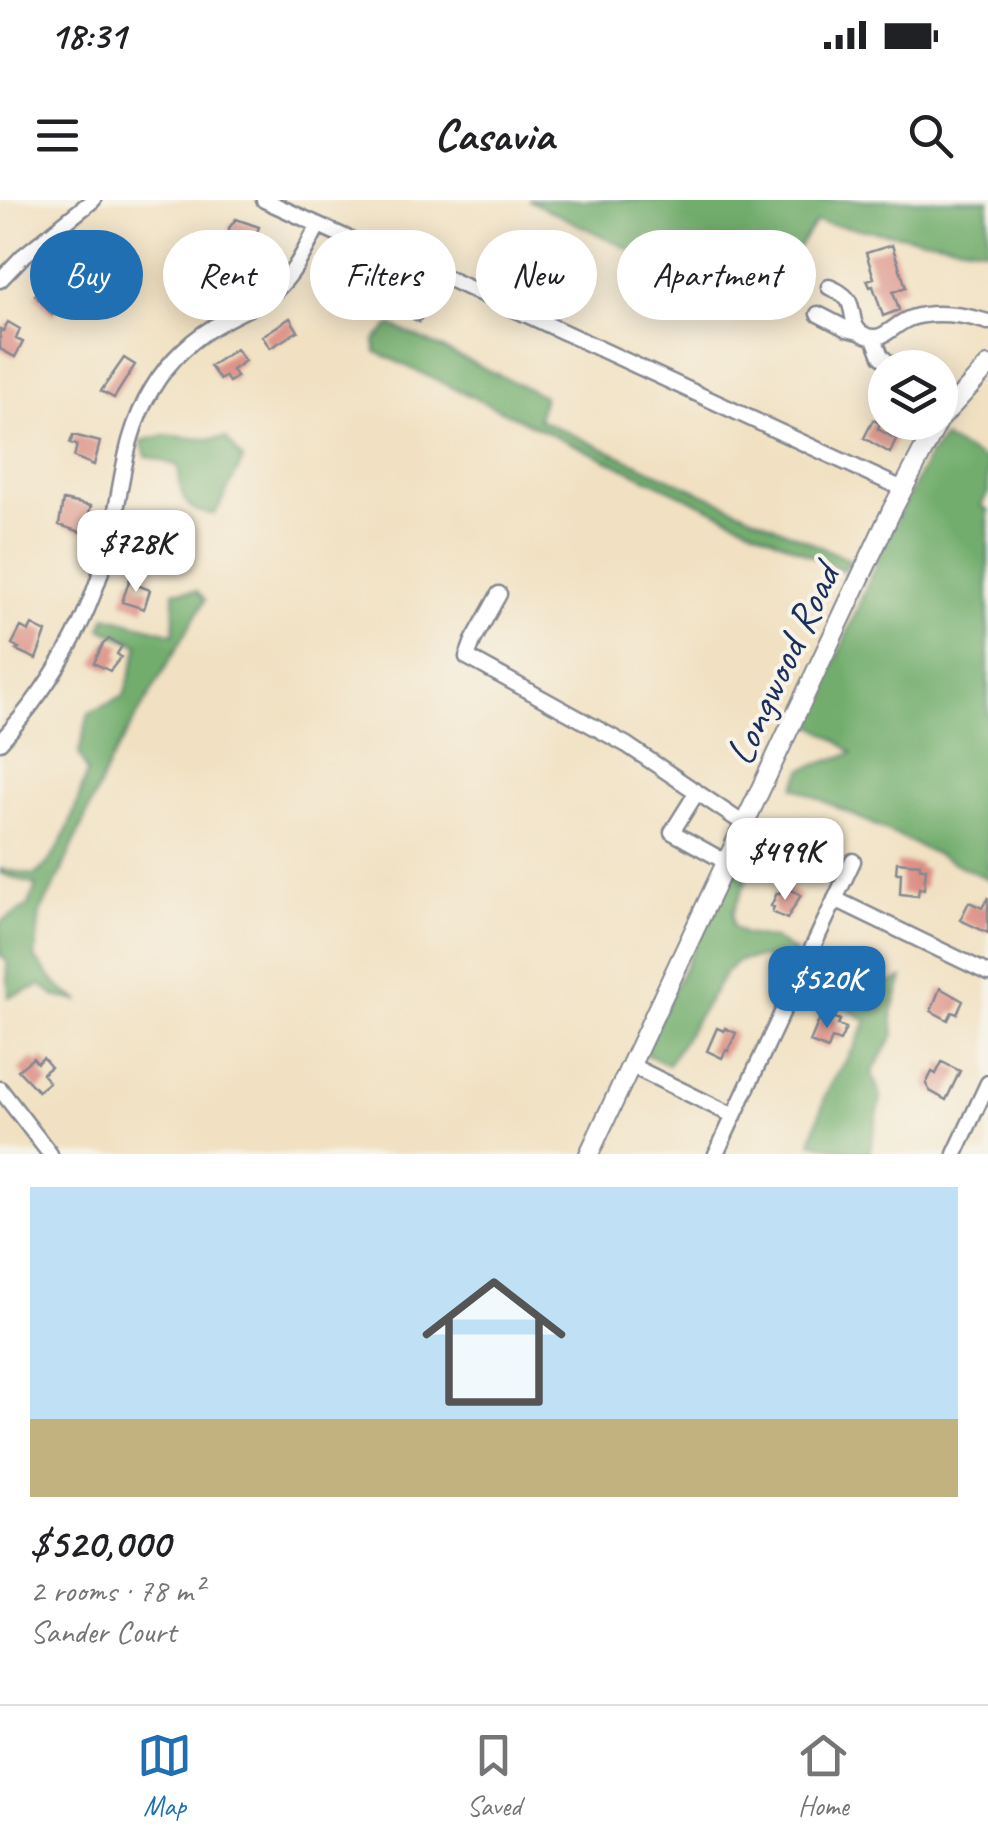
<!DOCTYPE html>
<html lang="en">
<head>
<meta charset="utf-8">
<style>
  :root { --surface:#fff; --page:#f2f2f2; --text:#202124; --muted:#757577; --line:#e0e0e0; --accent:#1f6fb2 }
  body { margin:0; font-family:Caveat,sans-serif; background:var(--page); color:var(--text); height:100vh; display:flex; flex-direction:column; font-size:38px; white-space:nowrap }
  * { box-sizing:border-box; margin:0 }
  p { font-size:32px; color:var(--muted) }
  .icon { flex:none; width:55px; height:55px; fill:none; stroke:currentColor; stroke-width:2; stroke-linecap:round; stroke-linejoin:round }
  .map { position:relative; height:954px; overflow:hidden }
  .sheet { display:flex; flex-direction:column; background:var(--surface); flex:1 }
  .sheet>* { flex:none }
  .hud { position:absolute; left:30px; top:30px; width:930px; height:90px; display:flex; gap:20px }
  .controls { position:absolute; left:868px; top:150px; display:grid; gap:20px }
  .controls a { display:grid; place-items:center; width:90px; height:90px; border-radius:50%; background:var(--surface); box-shadow:0 5px 25px #0003; font-size:50px }
  .price { position:absolute; translate:-50% -85px; padding:0 22px; border-radius:20px; background:#fff; color:#222; font-size:32px; line-height:65px; filter:drop-shadow(0 2px 5px #0008) }
  .price::after { content:''; position:absolute; left:50%; top:60px; width:30px; height:22px; margin-left:-15px; background:inherit; clip-path:polygon(0 0,100% 0,50% 100%) }
  .price.current { background:var(--accent); color:#fff }
  ul { padding:0; list-style:none }
  li { display:grid; align-content:center; gap:20px; height:530px; padding:0 30px }
  li span { display:grid; place-items:center; height:310px; border-radius:0px; color:#555 }
  li>.icon { margin-inline-start:auto }
  span .icon { width:180px; height:180px; fill:#fffc; stroke-width:1 }
  li b { font-size:42px }
  .chip { padding:0 35px; border-radius:45px; background:var(--surface); box-shadow:0 5px 25px #0003; font-size:35px; line-height:90px }
  .chip.current { background:var(--accent); color:#fff }
  .status { display:flex; justify-content:space-between; align-items:center; height:70px; padding:0 50px; background:var(--surface); direction:ltr }
  .status svg { height:28px; fill:currentColor }
  header { display:flex; justify-content:space-between; align-items:center; height:130px; padding:0 30px; background:var(--surface); font-size:45px; font-weight:700 }
  .tabs { display:flex; justify-content:space-around; align-items:center; height:140px; border-top:2px solid var(--line); background:var(--surface); font-size:28px; color:var(--muted) }
  .tabs a { display:grid; justify-items:center; gap:5px }
  .tabs .current { color:var(--accent) }
  .map>svg:first-child { display:block }
  .forest { fill:#72ad6d; stroke:#466e66; stroke-width:2.5 }
  .building { fill:#dc8f85 }
  .lines { fill:none; stroke-linecap:round; stroke-linejoin:round }
  .minor-casing { stroke:#868890; stroke-width:19 }
  .major-casing { stroke:#868890; stroke-width:22 }
  .minor { stroke:#fff; stroke-width:14 }
  .major { stroke:#fff; stroke-width:18 }
  .labels { text-anchor:middle; stroke-width:8; stroke-linejoin:round; paint-order:stroke }
  .street-label { font-size:42px; fill:#1b2f5e; stroke:#f7f3e8 }
</style>
</head>
<body>
<div class="status"><b>18:31</b><svg viewBox="0 0 49 12"><path d="M0 12V9h3v3zM5 12V6h3v6zM10 12V3h3v9zM15 12V0h3v12zM26 1h20v11H26zM47 4h2v5h-2z"/></svg></div>
<header><svg class="icon" aria-label="menu" viewBox="0 0 24 24"><path d="M4 6h16M4 12h16M4 18h16"/></svg>Casavia<svg class="icon" aria-label="search" viewBox="0 0 24 24"><circle cx="10" cy="10" r="6"/><path d="M15 15l6 6"/></svg></header>
<div class="map">
<svg width="988" height="954" viewBox="0 0 988 954">
  <rect width="100%" height="100%" fill="#f7f3e8"/>
  <filter id="ink" filterUnits="userSpaceOnUse"><feTurbulence type="fractalNoise" baseFrequency=".01" numOctaves="2"/><feDisplacementMap in="SourceGraphic" scale="20" xChannelSelector="R" yChannelSelector="G"/><feConvolveMatrix kernelMatrix="1 2 1 2 8 2 1 2 1" color-interpolation-filters="sRGB"/></filter>
  <filter id="wash" filterUnits="userSpaceOnUse"><feTurbulence type="fractalNoise" baseFrequency=".0048" numOctaves="4" result="noise"/><feDisplacementMap in="SourceGraphic" scale="40" xChannelSelector="R" yChannelSelector="G"/><feGaussianBlur stdDeviation="2.25" result="paint"/><feColorMatrix in="noise" values="0 0 0 0 0 0 0 0 0 0 0 0 0 0 0 0 0 1.4 0 .05"/><feComposite in="paint" operator="in"/></filter>
  <g filter="url(#wash)">
    <rect width="100%" height="100%" fill="#f1e1c2"/>
    <!-- forest -->
    <path class="forest" d="M 528,0 L 988,0 L 988,49 L 816,22 L 755,111 Z
      M 391,125 L 544,196 L 538,219 L 850,360 L 844,371 L 376,152 L 375,140 Z
      M 165,235 L 202,239 L 226,238 L 243,260 L 215,314 C 181,314 181,292 178,266 L 146,256 L 141,241 Z
      M 943,238 L 988,262 L 988,293 L 981,306 L 988,310 L 988,679 L 794,587 L 803,569 L 853,553 L 836,540 L 810,524 L 878,358 L 928,257 Z
      M 174,391 L 197,391 L 205,400 L 109,564 L 60,675 L 40,713 L 35,758 L 60,788 L 80,801 L 54,796 L 42,785 L 9,797 L 7,761 L 0,755 L 0,723 L 28,706 L 36,685 L 0,673 L 0,669 L 34,675 C 63,657 77,604 87,572 L 79,553 L 89,513 L 124,496 L 139,445 L 101,429 L 106,416 L 174,434 Z
      M 739,654 L 754,662 L 733,713 L 733,726 L 745,734 L 774,739 L 796,753 L 780,768 L 763,757 L 737,761 L 724,775 L 668,865 L 643,853 Z
      M 903,778 L 892,812 L 894,835 L 872,873 L 881,898 L 869,954 L 858,954 L 811,942 L 827,891 L 855,846 L 867,821 L 824,793 L 812,779 C 849,786 866,793 903,778 Z"/>
    <g id="blocks">
      <!-- building -->
      <path class="building" d="M 236,19 L 259,27 L 251,47 L 235,40 L 237,36 L 229,33 L 229,28 Z
        M 892,45 L 906,87 L 893,92 L 899,110 L 883,116 L 873,86 L 870,87 L 867,80 L 874,78 L 866,53 Z
        M 57,78 L 67,89 L 53,101 L 60,108 L 52,115 L 35,95 Z
        M 406,90 L 432,101 L 419,122 L 413,119 L 416,113 L 399,103 Z
        M 290,118 L 298,131 L 270,148 L 262,136 Z
        M 8,122 L 20,129 L 16,139 L 23,142 L 15,157 L 0,149 L 0,129 L 3,131 Z
        M 236,149 L 245,161 L 232,170 L 237,177 L 229,182 L 225,176 L 220,180 L 210,166 Z
        M 124,158 L 135,165 L 114,198 L 101,191 Z
        M 873,220 L 880,223 L 878,229 L 896,239 L 890,253 L 864,238 Z
        M 73,235 L 100,242 L 94,265 L 74,257 L 77,245 L 70,243 Z
        M 63,300 L 91,306 L 83,333 L 59,325 Z
        M 130,378 L 139,381 L 137,385 L 150,390 L 144,409 L 122,402 Z
        M 32,425 L 46,432 L 36,459 L 16,450 L 19,448 L 12,444 L 21,427 L 29,431 Z
        M 109,439 L 122,446 L 117,454 L 121,457 L 110,471 L 94,463 L 103,444 Z
        M 897,662 L 920,664 L 920,668 L 926,668 L 924,689 L 919,688 L 918,696 L 900,694 L 901,673 L 896,673 Z
        M 786,687 L 801,695 L 787,719 L 772,712 L 774,707 L 771,706 L 777,693 L 779,694 L 781,690 L 784,691 Z
        M 988,697 L 988,733 L 960,720 L 969,702 L 982,708 Z
        M 940,788 L 963,801 L 957,814 L 952,812 L 948,820 L 931,811 Z
        M 822,813 L 840,820 L 838,825 L 846,828 L 840,841 L 832,838 L 828,849 L 810,842 Z
        M 717,828 L 724,831 L 725,828 L 736,833 L 728,851 L 726,850 L 722,858 L 707,851 Z
        M 33,858 L 37,863 L 43,858 L 51,867 L 42,874 L 49,882 L 38,891 L 18,870 Z
        M 942,862 L 960,871 L 946,900 L 930,891 L 926,884 L 932,872 L 936,874 Z"/>
    </g>
  </g>
  <g filter="url(#ink)">
    <use href="#blocks" fill-opacity="0" stroke="#868890" stroke-width="2.5"/>
    <g class="lines">
      <!-- minor casing -->
      <g class="minor-casing">
        <path id="minor" d="M 264,0 L 356,42 L 393,53 L 903,289
          M 0,80 L 22,57 L 93,0
          M 829,87 C 836,90 843,93 848,100 C 855,111 850,127 863,134 C 883,145 892,124 911,118 C 934,110 965,115 988,122
          M 818,114 L 847,129 L 859,132
          M 874,138 L 881,156 L 894,168
          M 940,194 L 955,201
          M 499,394 L 473,441 L 467,457 L 627,545 L 744,624
          M 0,542 C 58,479 98,405 114,320 C 124,272 126,232 152,189 C 169,160 195,136 224,121 C 242,111 261,104 276,90 C 295,73 306,48 318,26
          M 697,592 L 672,632 L 726,662
          M 835,699 L 988,773
          M 630,865 L 734,916
          M 0,889 L 50,954
          M 716,954 L 853,661
          M 955,954 L 988,883"/>
      </g>
      <!-- major casing -->
      <g class="major-casing">
        <path id="major" d="M 940,219 L 988,166
          M 589,954 L 892,310 L 938,222"/>
      </g>
      <!-- minor -->
      <use href="#minor" class="minor"/>
      <!-- major -->
      <use href="#major" class="major"/>
    </g>
  </g>
  <g class="labels">
    <!-- street labels -->
    <g class="street-label">
      <text transform="translate(781 464) rotate(-65)" y="15">Longwood Road</text>
    </g>
  </g>
</svg>
<div class="controls">
<a><svg class="icon" aria-label="layers" viewBox="0 0 24 24"><path d="M12 4l9 5-9 5-9-5zM3 14l9 5 9-5"/></svg></a>
</div>
<b class="price" style="left:136px;top:395px">$728K</b>
<b class="price" style="left:785px;top:703px">$499K</b>
<b class="price current" style="left:827px;top:831px">$520K</b>
<div class="hud">
<a class="chip current">Buy</a>
<a class="chip">Rent</a>
<a class="chip">Filters</a>
<a class="chip">New</a>
<a class="chip">Apartment</a>
</div>
</div>
<section class="sheet">
<ul>
<li><span style="background:linear-gradient(#bfe0f5 75%,#c2b280 0)"><svg class="icon" aria-label="home" viewBox="0 0 24 24"><path d="M3 11l9-7 9 7M6 9v11h12V9"/></svg></span><div><b>$520,000</b><p>2 rooms · 78 m²</p><p>Sander Court</p></div></li>
</ul>
</section>
<nav class="tabs">
<a class="current"><svg class="icon" aria-label="map" viewBox="0 0 24 24"><path d="M3 6l6-2 6 2 6-2v14l-6 2-6-2-6 2zM9 4v14M15 6v14"/></svg>Map</a>
<a><svg class="icon" aria-label="saved" viewBox="0 0 24 24"><path d="M7 4h10v16l-5-4-5 4z"/></svg>Saved</a>
<a><svg class="icon" aria-label="home" viewBox="0 0 24 24"><path d="M3 11l9-7 9 7M6 9v11h12V9"/></svg>Home</a>
</nav>
</body>
</html>
